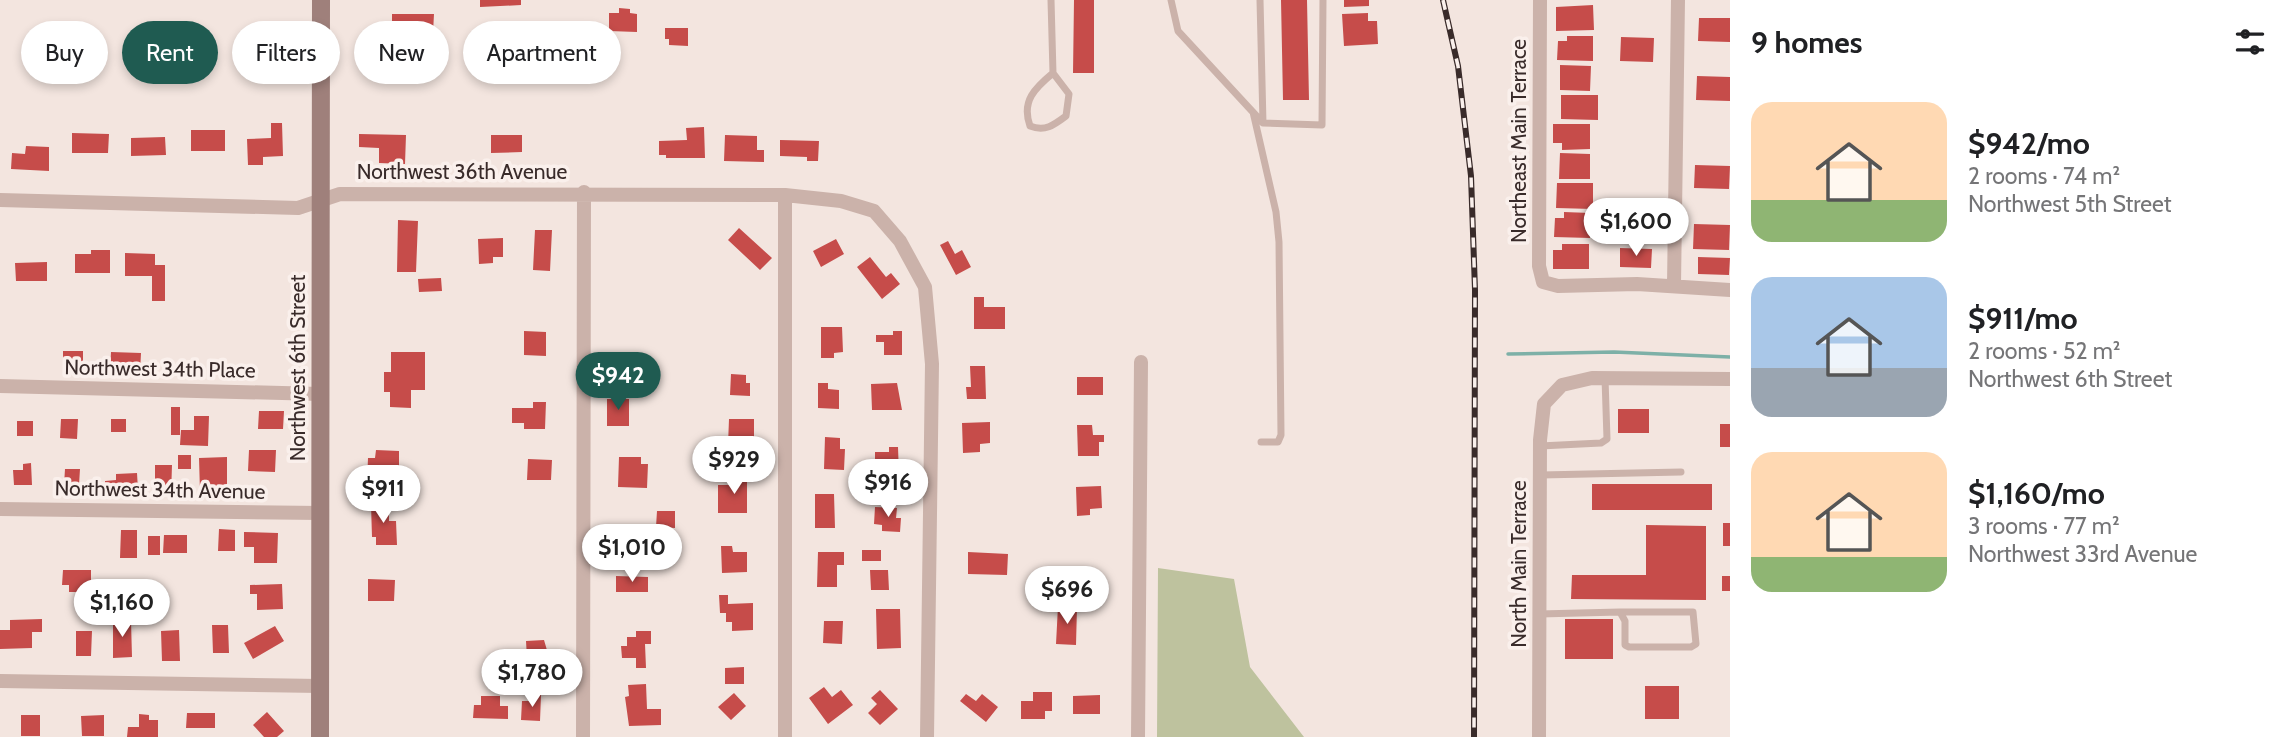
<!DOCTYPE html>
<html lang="en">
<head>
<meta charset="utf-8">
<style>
  :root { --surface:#fff; --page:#f6f6f6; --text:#202124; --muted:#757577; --accent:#1f5b51 }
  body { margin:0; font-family:Cabin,sans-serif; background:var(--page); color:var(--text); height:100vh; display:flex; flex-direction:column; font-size:26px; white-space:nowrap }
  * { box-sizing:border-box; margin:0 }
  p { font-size:23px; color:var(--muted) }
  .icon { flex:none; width:38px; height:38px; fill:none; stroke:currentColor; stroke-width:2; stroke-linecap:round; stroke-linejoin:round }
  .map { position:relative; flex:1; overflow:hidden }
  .sheet { display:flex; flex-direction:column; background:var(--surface); width:560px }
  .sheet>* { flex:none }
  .guide { position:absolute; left:21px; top:21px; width:665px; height:63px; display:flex; gap:14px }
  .price { position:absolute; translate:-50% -60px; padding:0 16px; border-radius:24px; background:#fff; color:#222; font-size:23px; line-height:46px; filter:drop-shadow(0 2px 4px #0008) }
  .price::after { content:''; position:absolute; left:50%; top:42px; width:21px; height:16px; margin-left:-10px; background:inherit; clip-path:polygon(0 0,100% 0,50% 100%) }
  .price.active { background:var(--accent); color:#fff }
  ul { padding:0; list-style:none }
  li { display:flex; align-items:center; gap:21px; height:175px; padding:0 21px }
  li span { display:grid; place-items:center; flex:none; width:196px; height:140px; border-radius:21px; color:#555 }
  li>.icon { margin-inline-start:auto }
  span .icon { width:84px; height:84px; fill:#fffc; stroke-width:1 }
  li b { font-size:30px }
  h2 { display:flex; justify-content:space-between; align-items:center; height:84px; padding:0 21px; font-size:30px }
  .pill { padding:0 24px; border-radius:32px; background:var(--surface); box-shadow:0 4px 10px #0003; font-size:24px; line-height:63px }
  .pill.active { background:var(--accent); color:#fff }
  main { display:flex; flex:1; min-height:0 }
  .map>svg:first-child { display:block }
  .green { fill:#bec29e }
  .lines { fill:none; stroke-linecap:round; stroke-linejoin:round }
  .stream { stroke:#7db0a7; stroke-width:3.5 }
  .building { fill:#c64c4a }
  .lane { stroke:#cbb2aa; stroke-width:7 }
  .street { stroke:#cbb2aa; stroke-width:14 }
  .secondary { stroke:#9f807b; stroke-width:18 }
  .rail-casing { stroke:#392b2a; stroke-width:6 }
  .rail { stroke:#faf0ec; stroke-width:3.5; stroke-dasharray:10; stroke-linecap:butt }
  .labels { text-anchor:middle; stroke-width:7; stroke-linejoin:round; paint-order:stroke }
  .street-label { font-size:21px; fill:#392b2a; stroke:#faf0ec }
</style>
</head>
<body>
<main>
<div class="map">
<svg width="1730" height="737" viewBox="0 0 1730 737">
  <rect width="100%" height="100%" fill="#f3e5df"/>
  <!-- green -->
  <path class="green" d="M 1158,568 L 1234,579 L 1250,667 L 1304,737 L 1157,737 Z"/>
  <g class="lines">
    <!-- stream -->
    <path class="stream" d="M 1508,354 L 1614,352 L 1730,357"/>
  </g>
  <!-- building -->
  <path class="building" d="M 480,0 L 521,0 L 521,5 L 480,7 Z
    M 1074,0 L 1094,0 L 1094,73 L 1073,73 Z
    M 1281,0 L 1307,0 L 1309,100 L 1283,100 Z
    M 1344,0 L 1369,0 L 1369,6 L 1344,7 Z
    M 1593,5 L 1594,30 L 1556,31 L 1556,7 Z
    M 619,8 L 630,9 L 630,13 L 637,14 L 637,32 L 609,31 L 609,13 L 619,13 Z
    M 1368,13 L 1368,21 L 1377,21 L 1378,44 L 1344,46 L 1342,14 Z
    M 392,14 L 434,14 L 433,33 L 392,33 Z
    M 1699,18 L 1730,18 L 1730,42 L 1698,41 Z
    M 665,28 L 688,28 L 688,46 L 669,45 L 669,39 L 665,39 Z
    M 1567,36 L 1593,36 L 1593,61 L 1557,60 L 1558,41 L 1567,41 Z
    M 1621,37 L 1654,38 L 1653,62 L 1620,61 Z
    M 1560,65 L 1591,66 L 1590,91 L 1560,90 Z
    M 1697,76 L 1730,77 L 1730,101 L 1696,100 Z
    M 1561,95 L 1598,95 L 1598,120 L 1561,119 Z
    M 271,123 L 282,123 L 283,156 L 263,157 L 263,165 L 248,165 L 247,139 L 271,138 Z
    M 1553,124 L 1590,124 L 1590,149 L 1562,150 L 1562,143 L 1553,143 Z
    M 704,127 L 705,158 L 666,158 L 666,155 L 659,155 L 659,141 L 687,140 L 686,128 Z
    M 191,130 L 225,130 L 225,151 L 191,151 Z
    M 72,133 L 109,134 L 108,153 L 72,153 Z
    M 359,134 L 406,135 L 405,164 L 379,163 L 379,148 L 359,147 Z
    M 491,135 L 522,135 L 522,152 L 491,153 Z
    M 725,135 L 757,136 L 757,150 L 764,150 L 764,162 L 724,161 Z
    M 165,137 L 166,155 L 131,156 L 131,138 Z
    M 780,140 L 819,141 L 818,161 L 807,161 L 807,157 L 780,156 Z
    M 26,146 L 49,147 L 49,171 L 11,169 L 12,153 L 25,154 Z
    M 1560,153 L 1590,154 L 1590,179 L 1559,179 Z
    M 1695,165 L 1730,166 L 1729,189 L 1694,188 Z
    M 1557,183 L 1593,183 L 1593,209 L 1556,208 Z
    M 1564,212 L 1590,213 L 1590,238 L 1554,237 L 1555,218 L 1564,218 Z
    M 398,220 L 418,221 L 416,272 L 397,272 Z
    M 1694,224 L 1730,225 L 1729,250 L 1693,249 Z
    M 739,228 L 772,258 L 760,270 L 728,240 Z
    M 535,230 L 552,230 L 550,271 L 533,270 Z
    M 503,238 L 503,257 L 493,257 L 493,263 L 479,264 L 478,239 Z
    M 836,239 L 844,254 L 821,267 L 813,251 Z
    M 948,241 L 955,254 L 962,250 L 971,267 L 956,275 L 940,245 Z
    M 1562,244 L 1589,244 L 1589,269 L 1553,269 L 1553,250 L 1562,250 Z
    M 1620,248 L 1652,249 L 1651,268 L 1620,267 Z
    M 91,250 L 110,250 L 110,273 L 75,273 L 75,254 L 91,254 Z
    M 125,253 L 155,254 L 155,265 L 165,265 L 165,301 L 152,301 L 152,276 L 125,276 Z
    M 870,257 L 886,277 L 891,273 L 900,284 L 882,299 L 857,267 Z
    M 1698,257 L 1730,258 L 1729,275 L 1698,274 Z
    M 47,262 L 47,281 L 16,281 L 15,263 Z
    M 441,278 L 442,291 L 419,292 L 418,279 Z
    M 974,297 L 984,297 L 984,307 L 1005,307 L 1005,329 L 974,329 Z
    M 821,327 L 842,327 L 843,352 L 834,353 L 834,358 L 821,358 Z
    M 524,331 L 546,332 L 546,356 L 524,355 Z
    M 893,331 L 902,331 L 902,355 L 884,355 L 884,342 L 876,342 L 876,335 L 893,335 Z
    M 63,351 L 83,351 L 83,368 L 63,368 Z
    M 111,352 L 141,353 L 140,373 L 110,372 Z
    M 391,352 L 425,352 L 425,390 L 411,390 L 411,408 L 390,407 L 390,392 L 384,392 L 384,372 L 391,372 Z
    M 970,366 L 985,366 L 986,399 L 967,399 L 966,387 L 971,387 Z
    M 731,374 L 746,375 L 746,383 L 750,383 L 750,396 L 730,395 Z
    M 1077,377 L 1103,377 L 1103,395 L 1077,395 Z
    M 629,378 L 640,378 L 640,388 L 629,388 Z
    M 818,383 L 828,383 L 828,389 L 839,390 L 839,409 L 818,408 Z
    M 897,383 L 902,410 L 872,410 L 871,384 Z
    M 607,399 L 629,399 L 629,426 L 607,426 Z
    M 533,402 L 546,402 L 545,429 L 524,429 L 524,423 L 512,423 L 512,408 L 533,408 Z
    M 171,407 L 180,407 L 180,435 L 171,435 Z
    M 1618,409 L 1649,409 L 1649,433 L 1618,433 Z
    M 259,411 L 284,411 L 283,429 L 258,429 Z
    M 194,416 L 209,416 L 208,446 L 180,445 L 181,430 L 194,430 Z
    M 61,419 L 78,419 L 77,439 L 60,438 Z
    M 111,419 L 126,419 L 126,432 L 111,432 Z
    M 729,419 L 754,419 L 754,456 L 736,455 L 736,445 L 728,445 Z
    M 17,421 L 33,421 L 33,436 L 17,436 Z
    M 990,422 L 990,443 L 980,444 L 980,452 L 963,453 L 962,423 Z
    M 1720,424 L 1730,424 L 1730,447 L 1720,447 Z
    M 1077,425 L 1092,425 L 1093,435 L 1104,435 L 1104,442 L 1099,442 L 1099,456 L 1078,456 Z
    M 825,437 L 840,438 L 840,449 L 845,449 L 844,470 L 824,469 Z
    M 889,447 L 898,447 L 899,475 L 875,475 L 875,452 L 889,452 Z
    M 249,450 L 276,450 L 275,472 L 248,471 Z
    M 376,450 L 399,451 L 399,470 L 386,469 L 385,484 L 367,483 L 368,458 L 375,458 Z
    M 178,455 L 191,455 L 191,469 L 178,469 Z
    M 227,457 L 227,485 L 220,485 L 220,500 L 209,500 L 209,492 L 200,492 L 199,458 Z
    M 619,457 L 641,457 L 641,464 L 648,464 L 647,488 L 618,487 Z
    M 528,459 L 552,460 L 551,480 L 527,480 Z
    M 31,463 L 32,485 L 14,485 L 13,470 L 23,470 L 23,464 Z
    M 155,465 L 172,465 L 171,496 L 155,496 Z
    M 65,469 L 80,469 L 79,485 L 64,485 Z
    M 137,473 L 138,490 L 105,492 L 105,481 L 116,480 L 116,474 Z
    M 731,475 L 747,475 L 747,513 L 718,513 L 718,485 L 731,485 Z
    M 1592,484 L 1712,484 L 1712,510 L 1592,510 Z
    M 1101,486 L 1102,508 L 1090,509 L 1090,515 L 1077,516 L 1076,487 Z
    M 815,494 L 834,494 L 835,528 L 815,528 Z
    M 389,503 L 389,521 L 396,521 L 397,545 L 376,545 L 376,537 L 372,537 L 371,504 Z
    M 875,507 L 897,508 L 896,518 L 901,518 L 900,532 L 882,531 L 882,525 L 874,524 Z
    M 657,511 L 675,511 L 675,528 L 656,527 Z
    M 1723,523 L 1730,523 L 1730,546 L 1723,546 Z
    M 1646,525 L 1706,526 L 1706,600 L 1571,599 L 1572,575 L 1646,575 Z
    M 219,529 L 235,530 L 235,551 L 218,551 Z
    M 121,530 L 137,530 L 137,558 L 120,558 Z
    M 244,532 L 278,533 L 277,563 L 254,563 L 254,547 L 244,547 Z
    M 164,535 L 187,535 L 187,553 L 163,553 Z
    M 148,536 L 160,536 L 160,555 L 148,555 Z
    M 721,546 L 732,546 L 733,552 L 747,552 L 747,572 L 722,573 Z
    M 862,550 L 881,550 L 881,561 L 862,561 Z
    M 818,552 L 844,552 L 844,565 L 837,565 L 837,587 L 817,587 Z
    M 968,552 L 1008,554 L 1007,575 L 968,574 Z
    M 63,570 L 91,570 L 91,592 L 69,592 L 69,585 L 62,585 Z
    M 870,570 L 888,570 L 889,590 L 871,590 Z
    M 616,576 L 648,577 L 648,592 L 616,592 Z
    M 1722,576 L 1730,576 L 1730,591 L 1722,591 Z
    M 368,579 L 395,580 L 394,601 L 368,601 Z
    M 282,584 L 283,609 L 257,610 L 257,594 L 250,594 L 250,585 Z
    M 719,595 L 728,595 L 728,604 L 753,603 L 753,630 L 732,631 L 732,622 L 726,622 L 726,613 L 720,613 Z
    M 1058,606 L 1077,607 L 1076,645 L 1056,644 Z
    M 876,609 L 900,609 L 901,648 L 877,649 Z
    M 42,619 L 42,632 L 32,632 L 32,648 L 0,649 L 0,630 L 10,630 L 10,620 Z
    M 1565,619 L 1613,619 L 1613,659 L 1565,659 Z
    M 113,621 L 131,621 L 132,657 L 113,658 Z
    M 824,621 L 843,621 L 842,644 L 823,643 Z
    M 212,625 L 228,625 L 229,653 L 213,653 Z
    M 275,626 L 284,641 L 253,659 L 244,643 Z
    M 179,630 L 180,661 L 162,661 L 161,631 Z
    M 76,631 L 92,631 L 91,656 L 76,656 Z
    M 636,631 L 651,631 L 651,644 L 645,644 L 646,668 L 636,668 L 636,658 L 622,658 L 621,646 L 627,646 L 627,637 L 636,637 Z
    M 544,640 L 549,657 L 527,658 L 526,641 Z
    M 744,667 L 744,684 L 725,684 L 725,668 Z
    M 646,684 L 647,709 L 661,709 L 661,725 L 629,726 L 625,697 L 629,696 L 628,685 Z
    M 1645,686 L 1679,686 L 1679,719 L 1645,719 Z
    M 824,687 L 832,697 L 841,690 L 853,705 L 828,724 L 809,698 Z
    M 880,690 L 898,709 L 880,725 L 868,713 L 877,704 L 871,698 Z
    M 1033,692 L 1052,692 L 1052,711 L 1045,711 L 1045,719 L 1021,719 L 1021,701 L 1033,701 Z
    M 734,693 L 746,706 L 731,720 L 718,707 Z
    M 966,694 L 976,701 L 982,694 L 998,707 L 986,722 L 960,701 Z
    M 533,695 L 541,695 L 540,721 L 521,720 L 522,701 L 532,701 Z
    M 1100,695 L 1100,714 L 1073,714 L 1073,696 Z
    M 481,696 L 500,696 L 500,706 L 508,706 L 508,719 L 473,718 L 474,705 L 481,705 Z
    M 267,712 L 284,731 L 277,737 L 264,737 L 253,725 Z
    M 187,713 L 215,713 L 215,728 L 186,728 Z
    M 139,714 L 149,715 L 149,720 L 158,720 L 158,737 L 127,737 L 128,727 L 139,727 Z
    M 21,715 L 40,715 L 40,736 L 21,736 Z
    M 104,715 L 104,736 L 82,736 L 81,716 Z"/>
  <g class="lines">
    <!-- lane -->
    <path class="lane" d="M 1051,0 L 1053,73 L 1069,94 L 1066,116 C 1054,125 1045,132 1030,126 C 1021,101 1035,88 1053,73
      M 1171,0 L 1178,31 L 1263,123 L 1322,125 L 1323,0
      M 1260,0 L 1263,123
      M 1253,112 L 1276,212 L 1279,242 L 1281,435 L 1278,442 L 1261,442
      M 1540,446 L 1601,443 L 1607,439 L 1605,378
      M 1541,475 L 1681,472
      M 1539,614 L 1620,612 L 1625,621 L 1625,645 L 1629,647 L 1691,647 L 1696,644 L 1693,612 L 1620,612"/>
    <!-- street -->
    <path class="street" d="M 1540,0 L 1539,266 L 1543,282 L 1558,286 L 1637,284 L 1730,290
      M 785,195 L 785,737
      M 0,200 L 298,208 L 340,194 L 785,195 L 841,201 L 874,211 L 900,241 L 925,287 L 932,364 L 927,737
      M 1674,285 L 1678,0
      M 0,386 L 320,394
      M 0,509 L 320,513
      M 0,681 L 320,686
      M 583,737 L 584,192
      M 1138,737 L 1141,362
      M 1539,737 L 1540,440 L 1544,404 L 1562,385 L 1592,378 L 1730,379"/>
    <!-- secondary -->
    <path class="secondary" d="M 320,737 L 321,0"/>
    <!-- rail casing -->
    <g class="rail-casing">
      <path id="rail" d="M 1443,0 L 1458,66 L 1471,176 L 1475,290 L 1474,737"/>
    </g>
    <!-- rail -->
    <use href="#rail" class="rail"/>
  </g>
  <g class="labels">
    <!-- street labels -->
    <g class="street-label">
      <text transform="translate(1519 141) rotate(-90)" y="7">Northeast Main Terrace</text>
      <text x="462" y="179">Northwest 36th Avenue</text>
      <text transform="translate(298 368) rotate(-90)" y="7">Northwest 6th Street</text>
      <text transform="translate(160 369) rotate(1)" y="7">Northwest 34th Place</text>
      <text transform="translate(160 490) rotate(1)" y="7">Northwest 34th Avenue</text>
      <text transform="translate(1519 564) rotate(-90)" y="7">North Main Terrace</text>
    </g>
  </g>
</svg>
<b class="price" style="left:1636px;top:258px">$1,600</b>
<b class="price active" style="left:618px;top:412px">$942</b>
<b class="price" style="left:734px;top:496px">$929</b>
<b class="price" style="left:888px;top:519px">$916</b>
<b class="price" style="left:383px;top:525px">$911</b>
<b class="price" style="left:632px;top:584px">$1,010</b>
<b class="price" style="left:1067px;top:626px">$696</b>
<b class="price" style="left:122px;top:639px">$1,160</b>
<b class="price" style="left:532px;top:709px">$1,780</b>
<div class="guide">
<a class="pill">Buy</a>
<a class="pill active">Rent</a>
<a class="pill">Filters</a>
<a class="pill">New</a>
<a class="pill">Apartment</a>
</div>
</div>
<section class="sheet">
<h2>9 homes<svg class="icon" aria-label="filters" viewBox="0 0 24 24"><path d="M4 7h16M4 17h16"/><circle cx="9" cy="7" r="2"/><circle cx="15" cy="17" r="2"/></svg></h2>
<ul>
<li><span style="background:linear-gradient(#ffd9b3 70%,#8fb573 0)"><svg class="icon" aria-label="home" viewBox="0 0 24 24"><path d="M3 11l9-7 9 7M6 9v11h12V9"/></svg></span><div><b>$942/mo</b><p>2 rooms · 74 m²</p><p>Northwest 5th Street</p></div></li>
<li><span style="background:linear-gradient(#a9c7e8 65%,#9aa5b1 0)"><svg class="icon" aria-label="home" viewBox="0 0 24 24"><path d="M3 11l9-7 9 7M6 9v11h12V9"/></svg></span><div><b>$911/mo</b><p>2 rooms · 52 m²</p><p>Northwest 6th Street</p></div></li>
<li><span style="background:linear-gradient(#ffd9b3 75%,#8fb573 0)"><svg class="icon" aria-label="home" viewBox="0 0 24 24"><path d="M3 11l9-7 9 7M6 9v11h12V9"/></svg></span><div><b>$1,160/mo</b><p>3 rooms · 77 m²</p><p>Northwest 33rd Avenue</p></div></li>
</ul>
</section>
</main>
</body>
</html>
